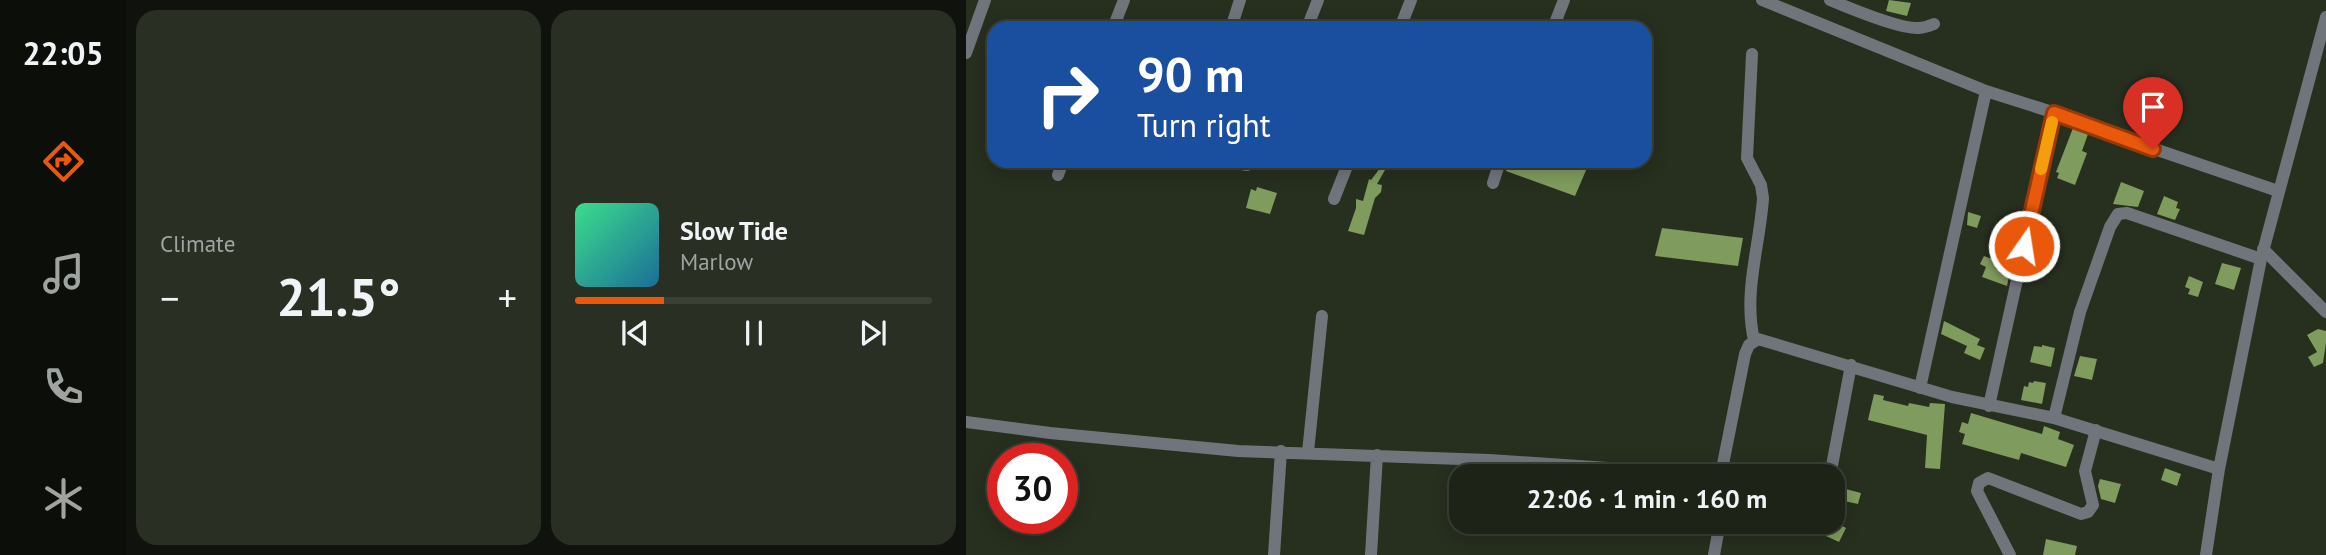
<!DOCTYPE html>
<meta charset="utf-8">
<style>
:root{--surface:#1d2317;--page:#2a2f24;--text:#f1f3f6;--muted:#a0a4a1;--line:#3b4036;--accent:#ea580c}
body{margin:0;font-family:"PT Sans",sans-serif;background:var(--page);color:var(--text);height:100vh;display:flex;flex-direction:column;font-size:26px;white-space:nowrap}
*{box-sizing:border-box;margin:0}
p{font-size:23px;color:var(--muted)}
.icon{flex:none;width:38px;height:38px;fill:none;stroke:currentColor;stroke-width:2;stroke-linecap:round;stroke-linejoin:round}
.map{position:relative;flex:1;overflow:hidden}
.side{display:flex;flex-direction:column;gap:10px;padding:10px;background:#10130d;width:840px}
.side>*{flex:none}
.guide{position:absolute;left:21px;top:21px;width:665px;height:147px;border-radius:21px;box-shadow:0 4px 18px #0003,0 0 0 2px var(--line);background:#1a4fa0;color:#fff;overflow:hidden}
.speed{position:absolute;left:21px;top:443px;display:flex;gap:14px;font-size:35px;font-weight:700;text-align:center}
.speed>*{display:grid;place-content:center;width:91px;height:91px;border-radius:50%;background:var(--surface);box-shadow:0 4px 18px #0003,0 0 0 2px var(--line);line-height:1}
.speed .limit{border:10px solid #d22;background:#fff;color:#111}
.pin{position:absolute;display:grid;place-items:center;width:60px;height:60px;color:#fff;margin:-72px -30px;border-radius:50% 50% 50% 0;rotate:-45deg;box-shadow:0 0 7px #0007}
.pin .icon{rotate:45deg}
.me{position:absolute;width:77px;margin:-38px;rotate:13deg;stroke-linejoin:round;filter:drop-shadow(0 0 5px #0008)}
.turn{display:flex;align-items:center;gap:24px;height:147px;padding:0 35px;font-size:32px}
.turn .icon{width:91px;height:91px;stroke-width:2.5}
.turn b{display:block;font-size:49px;line-height:60px}
.big{font-size:52px;font-weight:700;line-height:1.1}
.side .tile{flex:1;display:flex;flex-direction:column;justify-content:center;gap:10px;min-width:0;padding:0 24px;border-radius:21px;background:var(--page)}
.song{display:flex;align-items:center;gap:21px}
.cover{width:84px;height:84px;border-radius:10px;background:linear-gradient(135deg,hsl(150 70% 55%),hsl(200 70% 35%))}
.played{height:7px;border-radius:4px;background:linear-gradient(90deg,var(--accent) 25%,var(--line) 25%)}
.keys{display:flex;justify-content:space-around;direction:ltr}
.heat{display:flex;justify-content:space-between;align-items:center;font-size:38px;direction:ltr}
.side .tiles{flex:1;display:grid;gap:10px;grid-template-columns:repeat(2,1fr)}
.trip{position:absolute;left:483px;top:464px;width:396px;height:70px;border-radius:21px;background:var(--surface);box-shadow:0 4px 18px #0003,0 0 0 2px var(--line);font-weight:700;line-height:70px;text-align:center}
main{display:flex;flex:1;min-height:0}
.tab-bar{display:flex;flex-direction:column;width:126px;justify-content:space-around;align-items:center;background:#0c0e09;color:var(--muted)}
.tab-bar .icon{width:49px;height:49px}
.tab-bar .active{color:var(--accent)}
.tab-bar b{font-size:32px;color:var(--text)}
.map>svg:first-child{display:block}
.building{fill:#7f9b5e}
.lines{fill:none;stroke-linecap:round;stroke-linejoin:round}
.street{stroke:#70757c;stroke-width:12}
.route-casing{stroke:#983908;stroke-width:18}
.route{stroke:#ea580c;stroke-width:12}
.slow{stroke:#f59e0b;stroke-width:12}
</style>
<main>
<nav class="tab-bar">
<b>22:05</b>
<svg class="icon active" aria-label="directions" viewBox="0 0 24 24"><path d="M12 3l9 9-9 9-9-9zM9 14v-3h6M13 9l2 2-2 2"/></svg>
<svg class="icon" aria-label="music" viewBox="0 0 24 24"><path d="M9 18V5l10-2v13"/><circle cx="6" cy="18" r="3"/><circle cx="16" cy="16" r="3"/></svg>
<svg class="icon" aria-label="phone" viewBox="0 0 24 24"><path d="M5 4h4l2 5-3 2q2 4 5 5l2-3 5 2v4C11 20 4 13 5 4z"/></svg>
<svg class="icon" aria-label="climate" viewBox="0 0 24 24"><path d="M12 3v18M4 7l16 10M4 17L20 7"/></svg>
</nav>
<section class="side">
<div class="tiles">
<div class="tile"><p>Climate</p>
<div class="heat"><a>−</a><b class="big">21.5°</b><a>+</a></div>
</div>
<div class="tile">
<div class="song"><i class="cover"></i><div><b>Slow Tide</b><p>Marlow</p></div></div>
<div class="played"></div>
<div class="keys"><svg class="icon" aria-label="previous" viewBox="0 0 24 24"><path d="M18 5L8 12l10 7zM5 5v14"/></svg><svg class="icon" aria-label="pause" viewBox="0 0 24 24"><path d="M8 5v14M16 5v14"/></svg><svg class="icon" aria-label="next" viewBox="0 0 24 24"><path d="M6 5l10 7-10 7zM19 5v14"/></svg></div>
</div>
</div>
</section>
<div class="map">
<svg width="1360" height="555" viewBox="0 0 1360 555">
<rect width="100%" height="100%" fill="#272f1f"/>
<path class="building" d="M923,0L945,3L941,16L920,11Z
M1107,128L1122,134L1116,151L1121,153L1109,185L1091,178L1093,173L1090,172Z
M543,161H624L609,196L540,171Z
M415,167L419,170L411,184L416,185L415,192L409,198L398,235L382,231L390,208V199L397,201L403,179L405,180Z
M1155,182L1178,191L1172,207L1147,204Z
M291,187L311,193L304,214L280,208L285,189L290,191Z
M1198,196L1212,202L1210,208L1214,209L1209,220L1191,214Z
M1002,212L1015,216L1011,228L1001,225Z
M696,228L777,238L772,266L689,256Z
M1018,256L1045,266L1041,286L1016,277L1020,267L1014,264Z
M1256,263L1275,268L1268,290L1249,284Z
M1223,276L1237,282L1232,297L1222,294L1224,289L1219,287Z
M978,321L1014,339L1011,345L1019,348L1014,360L998,353L1001,346L975,334Z
M1352,329L1360,331V343L1357,363L1348,367L1342,357L1351,352L1341,335Z
M1076,345L1089,348L1085,367L1064,362L1068,346L1076,347Z
M1114,356L1131,359L1126,380L1108,376Z
M1068,381L1080,383L1076,404L1055,400L1058,386L1062,387L1063,382L1067,383Z
M908,394L918,396L917,400L942,406L943,403L963,407L964,403L979,404L974,469L959,468L961,435L902,420Z
M1005,413L1076,434L1078,426L1094,432L1092,439L1108,445L1100,467L1055,453L1053,460L996,444L999,434L993,432L996,422L1002,424Z
M1199,468L1215,474L1211,486L1195,480Z
M1134,479L1155,484L1149,503L1135,499L1132,486Z
M872,487L895,493L892,504L869,499Z
M867,521L880,528L873,542L860,536Z
M1080,539L1111,546L1109,555H1077Z"/>
<g class="lines">
<path class="street" d="M796,0L1020,91L1108,119L1168,142L1312,191
M864,0C883,8 933,29 952,28C958,28 963,26 968,24
M147,28L158,0
M265,28L274,0
M341,28L352,0
M434,28L445,0
M587,28L598,0
M0,53L19,0
M786,54L781,158L795,185L797,198C794,245 777,292 788,340
M258,161L281,165L288,161
M92,175L97,161
M527,183L534,161
M368,199L383,161
M1297,249L1360,312
M954,388L1020,91
M1023,406L1088,113
M1088,418L1114,312L1144,227L1152,214L1161,213L1295,259
M0,422L84,433L272,451L523,460L745,475L755,470L757,464L779,354L783,345L792,339L986,397L1088,418L1253,469
M342,452L356,316
M864,476L885,365
M308,555L315,451
M405,555L411,455
M748,555L754,522
M1044,555L1011,491L1013,483L1022,478L1115,514L1122,512L1127,505L1119,471L1130,430
M1240,555L1253,469L1295,259L1360,17"/>
</g>
<g class="lines">
<g class="route-casing">
<path id="route" d="M1058,246L1088,113L1187,149"/>
</g>
<use href="#route" class="route"/>
<path class="slow" d="M1075,169L1086,122"/>
</g>
</svg>
<div class="speed"><div class="limit">30</div></div>
<div class="pin" style="left:1187px;top:149px;background:#d93025"><svg class="icon" aria-label="arrive" viewBox="0 0 24 24"><path d="M6 21V4h12l-3 4 3 4H6"/></svg></div>
<svg class="me" style="left:1058px;top:246px" viewBox="-20 -20 40 40"><circle r="17" fill="#ea580c" stroke="#fff" stroke-width="3"/><path d="M0-11L8 9 0 5-8 9z" fill="#fff"/></svg>
<div class="trip">22:06 · 1 min · 160 m</div>
<div class="guide">
<div class="turn"><svg class="icon" aria-label="right" viewBox="0 0 24 24"><path d="M7 20v-9h11M14 6l5 5-5 5"/></svg><div><b>90 m</b>Turn right</div></div>
</div>
</div>
</main>
